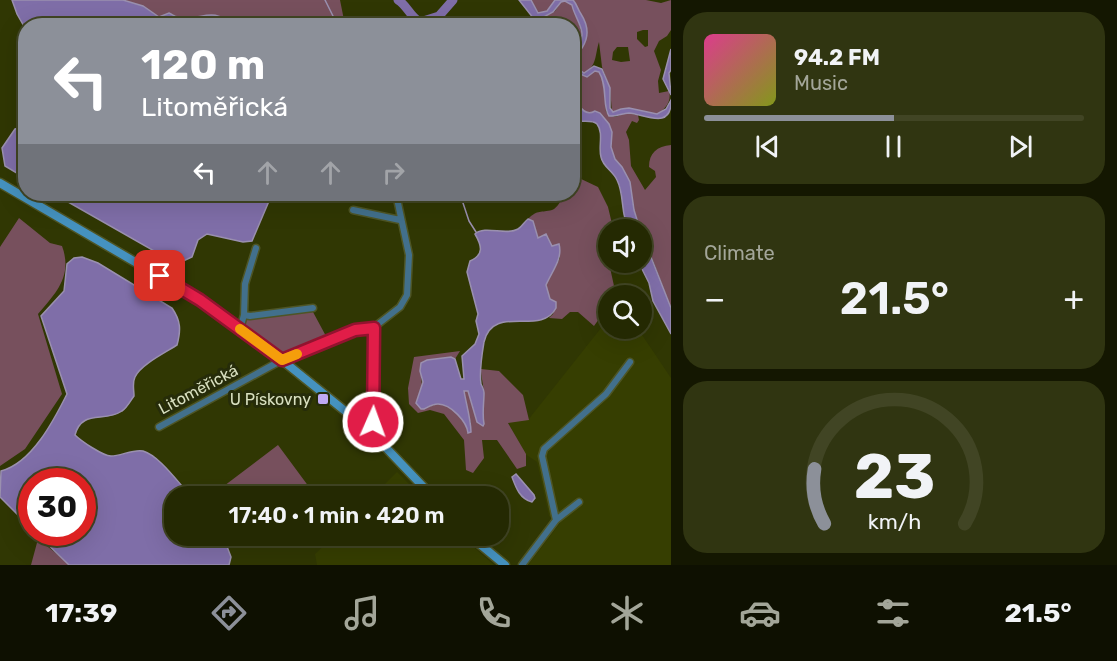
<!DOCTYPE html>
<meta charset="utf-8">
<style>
:root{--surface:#242902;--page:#303511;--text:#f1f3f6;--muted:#a3a699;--line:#414524;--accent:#8c9099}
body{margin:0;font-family:Rubik,sans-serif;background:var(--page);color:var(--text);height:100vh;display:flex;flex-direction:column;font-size:22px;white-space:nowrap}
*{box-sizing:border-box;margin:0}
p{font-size:20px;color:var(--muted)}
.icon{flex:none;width:33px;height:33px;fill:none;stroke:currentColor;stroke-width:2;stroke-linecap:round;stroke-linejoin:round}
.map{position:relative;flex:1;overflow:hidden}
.sheet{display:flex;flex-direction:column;gap:12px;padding:12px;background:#141701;width:446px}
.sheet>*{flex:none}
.guide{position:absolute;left:18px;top:18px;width:562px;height:183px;border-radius:24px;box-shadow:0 6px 24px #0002,0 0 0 2px var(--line);background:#8c9099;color:#fff;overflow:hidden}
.tools{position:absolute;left:598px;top:219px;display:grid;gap:12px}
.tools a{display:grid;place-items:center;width:54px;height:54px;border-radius:50%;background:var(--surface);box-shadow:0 6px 24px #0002,0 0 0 2px var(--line);font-size:30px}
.speed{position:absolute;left:18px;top:468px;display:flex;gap:12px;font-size:30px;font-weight:700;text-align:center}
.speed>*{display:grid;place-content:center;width:78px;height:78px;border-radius:50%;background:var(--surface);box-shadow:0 6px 24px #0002,0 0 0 2px var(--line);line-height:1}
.speed .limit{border:9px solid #d22;background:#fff;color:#111}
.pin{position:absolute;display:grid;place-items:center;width:51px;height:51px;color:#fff;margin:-26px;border-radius:12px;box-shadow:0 3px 9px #0006}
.me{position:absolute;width:66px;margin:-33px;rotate:2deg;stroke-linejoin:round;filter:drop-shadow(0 0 4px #0008)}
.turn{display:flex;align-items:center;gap:21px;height:126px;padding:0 24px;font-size:27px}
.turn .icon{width:78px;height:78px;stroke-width:2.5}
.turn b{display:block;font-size:42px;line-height:51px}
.lanes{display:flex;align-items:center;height:57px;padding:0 24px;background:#0003;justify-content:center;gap:30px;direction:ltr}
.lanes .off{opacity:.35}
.big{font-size:45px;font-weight:600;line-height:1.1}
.sheet .card{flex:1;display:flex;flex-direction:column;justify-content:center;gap:9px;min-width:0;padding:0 21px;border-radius:24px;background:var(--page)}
.sheet .dial{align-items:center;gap:0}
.dial svg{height:156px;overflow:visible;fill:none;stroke:var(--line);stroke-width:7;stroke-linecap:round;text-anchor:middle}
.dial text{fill:var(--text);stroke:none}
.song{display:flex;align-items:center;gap:18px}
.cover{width:72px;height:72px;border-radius:9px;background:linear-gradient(135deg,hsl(330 70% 55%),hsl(70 70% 35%))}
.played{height:6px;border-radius:3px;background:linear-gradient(90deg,var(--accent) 50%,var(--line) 50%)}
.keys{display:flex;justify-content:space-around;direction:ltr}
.heat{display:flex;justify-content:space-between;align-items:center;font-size:33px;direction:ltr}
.trip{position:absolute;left:164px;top:486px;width:345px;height:60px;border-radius:24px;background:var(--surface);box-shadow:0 6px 24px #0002,0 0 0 2px var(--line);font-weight:600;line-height:60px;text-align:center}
.tab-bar{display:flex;height:96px;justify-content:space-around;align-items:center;background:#0e1001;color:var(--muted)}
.tab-bar .icon{width:42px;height:42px}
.tab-bar .active{color:var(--accent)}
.tab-bar b{font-size:27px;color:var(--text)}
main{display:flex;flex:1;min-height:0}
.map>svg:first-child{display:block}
.built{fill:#363e01}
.green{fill:#77505d;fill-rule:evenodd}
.water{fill:#7f6ea8;stroke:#9a90af;stroke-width:1.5}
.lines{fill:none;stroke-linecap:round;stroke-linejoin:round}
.stream{stroke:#9a90af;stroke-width:1.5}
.river{stroke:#7f6ea8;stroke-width:9}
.street-casing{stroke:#4e5525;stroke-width:9}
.secondary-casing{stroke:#4e5525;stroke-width:11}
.street{stroke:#42708c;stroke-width:6}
.secondary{stroke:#4592bf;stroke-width:8}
.route-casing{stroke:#92132f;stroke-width:15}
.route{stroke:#e11d48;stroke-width:10}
.slow{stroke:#f59e0b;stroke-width:10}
.poi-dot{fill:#bfa9f4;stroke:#262c0a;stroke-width:2}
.labels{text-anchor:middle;stroke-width:6;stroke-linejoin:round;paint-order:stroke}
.street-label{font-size:16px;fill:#d9e0c0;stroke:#262c0a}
.poi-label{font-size:16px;fill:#d9e0c0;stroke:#262c0a;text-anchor:end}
</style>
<main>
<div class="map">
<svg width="672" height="565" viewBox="0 0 672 565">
<rect width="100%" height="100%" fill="#303703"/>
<path class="built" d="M609,318V328L638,329L671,378V565H528L560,523L549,516L537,462L525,454L507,420H528Z
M397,472L421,496H373Z
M334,536H461L494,565H317L315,554Z"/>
<path class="green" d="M123,0H340L345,25H230L228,23L206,16L178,17L172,14L159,17L143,6Z
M531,0H555L547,11L538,13Z
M573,0H646L661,3L671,0V30L667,36L659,41L654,51L661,70L658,81L659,93L669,91C672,101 665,110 657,114L623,108L612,112L610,88L602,67L599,42C595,54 597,67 584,73L573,65V50L580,49C590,37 588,26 580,13C577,8 577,4 573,0ZM643,30H648V46L645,47L637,39V32ZM617,47H628L630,61L621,62L612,60L613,52Z
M565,1L572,5C576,18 582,27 582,41L573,45V26L544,25L539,20L555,11L561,2Z
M573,71L587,77L595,71L599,72L604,83L606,112L615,117L626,113L638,115L639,120L637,123L632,121L626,132L629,140L631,166L645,190L656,177L655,171L649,167C649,153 657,146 671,145V308L634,210L630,182L615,159L611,147L612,132L609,125L602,118L586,114L582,109L573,89Z
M579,178L598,187L608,207L613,228L609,230L607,254L616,295L609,296V305L594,326L578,312H570L562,319L549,318L553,314L556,302L550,299L546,285L560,258L558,244L552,246L548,237L544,235L538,238L533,221L528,219C538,209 541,213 552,210C558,208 561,199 565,194H573V179Z
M19,218L50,243L62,246C73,276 56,293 38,314L62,394L25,449L0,466V247Z
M313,312L327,338L283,357L244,328L247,319Z
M460,351L455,359L449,357L429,361L421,375L424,409C428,407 433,405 438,404C451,404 467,421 468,433L471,423L466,410L463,391L467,390L468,391L477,422L484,424C482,415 483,404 484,394C484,388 481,376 481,369L499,371L523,395L529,420L508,423L526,454V466L517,469L497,440H482L484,458L473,473L466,470L464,440L444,414L430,410L418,413L409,404L408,388L414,357Z
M278,445L312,491L305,496H213L212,495Z
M38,539L67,562L69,565H31Z"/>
<path class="water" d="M12,0H123L143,6L159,17L169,13C172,14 175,17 178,17C199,22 214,5 230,25L26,26L25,28L17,14Z
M519,0H531L538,13L547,11L555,0H573C577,4 577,8 581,14C588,25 590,36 582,48L573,50V45L579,44C588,32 574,17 572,5L565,1L561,2L553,12L540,19L544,25H536L534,19Z
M671,49V70L669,73L671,95L663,79Z
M573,65L584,73L594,66L602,69L610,88V108L613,112L621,109L629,108L657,114L666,109L671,100C672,130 646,115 629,113C622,113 617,117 609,116C602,106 608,86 599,72L595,71L587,77L573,71Z
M573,84C574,96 581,119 595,111L600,113L609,124L612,132L611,147L615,159L622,167L630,182L634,210L640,229H629C620,214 625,196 617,180C613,171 603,167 601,157C598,147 604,133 597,124C593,120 585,122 579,121L573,111Z
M25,127H26L25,178L5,166L2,148L15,129Z
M54,194H272L252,241L243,242L207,234L198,240L192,257L177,264Z
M302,194H357L353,202Z
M528,219L533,221L538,238L546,234L552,246L559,244C563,259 552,271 546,285L550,299L556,302V308C541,337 493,303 484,342C482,354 479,371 481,384C482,386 484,391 484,393C484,403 482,414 484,424L483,426L477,422L468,391H464C466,403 471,420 471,432L468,433C467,422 451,404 438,404C433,404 428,407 424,409H421L416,403L423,382L420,371L421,363L427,360L451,357L455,359L461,379H464L462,356L475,344L479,334L476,321L478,314L467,272L470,261C484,255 482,246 475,234C485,225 506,236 518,229C522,227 524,222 528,219Z
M642,234L671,308V334L653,301L649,283L639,263L642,262Z
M82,257L98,263L172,308C181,321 181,330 177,345C166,352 140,365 135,377C132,383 134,390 134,396C131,400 127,408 122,411C104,423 82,409 75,435C81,441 103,456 111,456C121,456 133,449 143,451C160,456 179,484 191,496H174V536H223L231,557L229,565H69L36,533L82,532V482H32L31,528L0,497L1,471C32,463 54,420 67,394L41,316L64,291L67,264L74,258Z
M516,474L534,495L535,498L532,502C520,499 516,488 512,477Z"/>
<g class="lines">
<path class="stream" d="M325,0L335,20L336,26
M460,194L469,221L476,232"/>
<path class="river" d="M398,0C407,5 410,17 420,22L439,16L453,0"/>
<g class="street-casing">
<path id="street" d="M353,210L400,220
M244,315L245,284L256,248
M240,329L244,315L250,316L313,308
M159,427L282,360L355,330L373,328L400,307L407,295L409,255L396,194
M371,432L374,368L373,328
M556,520L542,456L544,449L606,394L630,362
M522,565L556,520L579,502"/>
</g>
<g class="secondary-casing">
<path id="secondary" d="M0,183L200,300L282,360L371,432L432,496
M470,536L505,565"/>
</g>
<use href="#street" class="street"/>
<use href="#secondary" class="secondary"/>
</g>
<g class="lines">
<g class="route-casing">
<path id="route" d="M160,276L200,300L282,360L355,330L374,328L373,422"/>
</g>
<use href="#route" class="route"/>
<path class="slow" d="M240,329L282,360L297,354"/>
</g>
<rect class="poi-dot" x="317" y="393" width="12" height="12" rx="3"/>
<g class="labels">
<g class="street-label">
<text transform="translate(198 389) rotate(-28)" y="6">Litoměřická</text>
</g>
<g class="poi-label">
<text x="311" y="405">U Pískovny</text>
</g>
</g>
</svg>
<div class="tools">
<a><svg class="icon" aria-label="sound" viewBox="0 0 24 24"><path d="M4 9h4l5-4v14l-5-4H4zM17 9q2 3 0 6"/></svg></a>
<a><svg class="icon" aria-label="search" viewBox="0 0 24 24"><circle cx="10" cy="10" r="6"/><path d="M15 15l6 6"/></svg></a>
</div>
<div class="speed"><div class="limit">30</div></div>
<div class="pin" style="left:160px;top:276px;background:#d93025"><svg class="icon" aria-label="arrive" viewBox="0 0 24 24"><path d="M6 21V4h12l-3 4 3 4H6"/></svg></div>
<svg class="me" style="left:373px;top:422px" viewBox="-20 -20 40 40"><circle r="17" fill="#e11d48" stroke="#fff" stroke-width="3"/><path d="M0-11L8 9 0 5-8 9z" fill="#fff"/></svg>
<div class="trip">17:40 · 1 min · 420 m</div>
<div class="guide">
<div class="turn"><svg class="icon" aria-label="left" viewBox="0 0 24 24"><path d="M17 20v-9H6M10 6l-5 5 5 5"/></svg><div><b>120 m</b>Litoměřická</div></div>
<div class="lanes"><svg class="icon" aria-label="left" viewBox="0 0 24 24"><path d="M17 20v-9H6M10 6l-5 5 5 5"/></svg><svg class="icon off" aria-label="ahead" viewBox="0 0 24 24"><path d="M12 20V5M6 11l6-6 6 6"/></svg><svg class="icon off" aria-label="ahead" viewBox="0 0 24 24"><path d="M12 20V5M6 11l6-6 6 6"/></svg><svg class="icon off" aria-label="right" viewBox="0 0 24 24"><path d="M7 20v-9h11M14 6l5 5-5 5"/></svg></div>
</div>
</div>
<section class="sheet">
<div class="card">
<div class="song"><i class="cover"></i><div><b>94.2 FM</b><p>Music</p></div></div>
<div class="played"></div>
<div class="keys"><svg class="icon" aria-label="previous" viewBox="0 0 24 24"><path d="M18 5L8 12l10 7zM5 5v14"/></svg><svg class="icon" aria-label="pause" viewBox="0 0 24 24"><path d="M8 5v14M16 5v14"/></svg><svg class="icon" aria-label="next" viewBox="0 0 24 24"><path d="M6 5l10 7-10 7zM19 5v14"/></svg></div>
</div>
<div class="card"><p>Climate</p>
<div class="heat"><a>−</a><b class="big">21.5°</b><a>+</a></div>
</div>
<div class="card dial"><svg viewBox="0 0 100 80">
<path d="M14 69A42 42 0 1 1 86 69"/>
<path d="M14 69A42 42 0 0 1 9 41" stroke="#8c9099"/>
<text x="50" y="56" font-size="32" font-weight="700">23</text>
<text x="50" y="72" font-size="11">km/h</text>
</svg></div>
</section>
</main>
<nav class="tab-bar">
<b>17:39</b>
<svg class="icon active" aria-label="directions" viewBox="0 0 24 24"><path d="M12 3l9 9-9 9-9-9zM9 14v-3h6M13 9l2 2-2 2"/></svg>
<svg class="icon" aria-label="music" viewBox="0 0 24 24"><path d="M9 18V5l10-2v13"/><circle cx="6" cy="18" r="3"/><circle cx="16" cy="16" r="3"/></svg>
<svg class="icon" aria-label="phone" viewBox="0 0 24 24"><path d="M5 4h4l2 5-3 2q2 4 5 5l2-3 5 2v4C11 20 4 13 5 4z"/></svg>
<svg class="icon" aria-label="climate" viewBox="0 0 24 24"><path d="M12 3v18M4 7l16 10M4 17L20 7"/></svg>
<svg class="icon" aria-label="car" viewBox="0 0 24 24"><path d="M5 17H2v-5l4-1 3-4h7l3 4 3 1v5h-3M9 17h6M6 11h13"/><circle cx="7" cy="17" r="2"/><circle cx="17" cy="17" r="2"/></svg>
<svg class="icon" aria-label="filters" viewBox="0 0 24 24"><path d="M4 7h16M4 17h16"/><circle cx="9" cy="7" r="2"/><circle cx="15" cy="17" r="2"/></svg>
<b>21.5°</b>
</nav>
